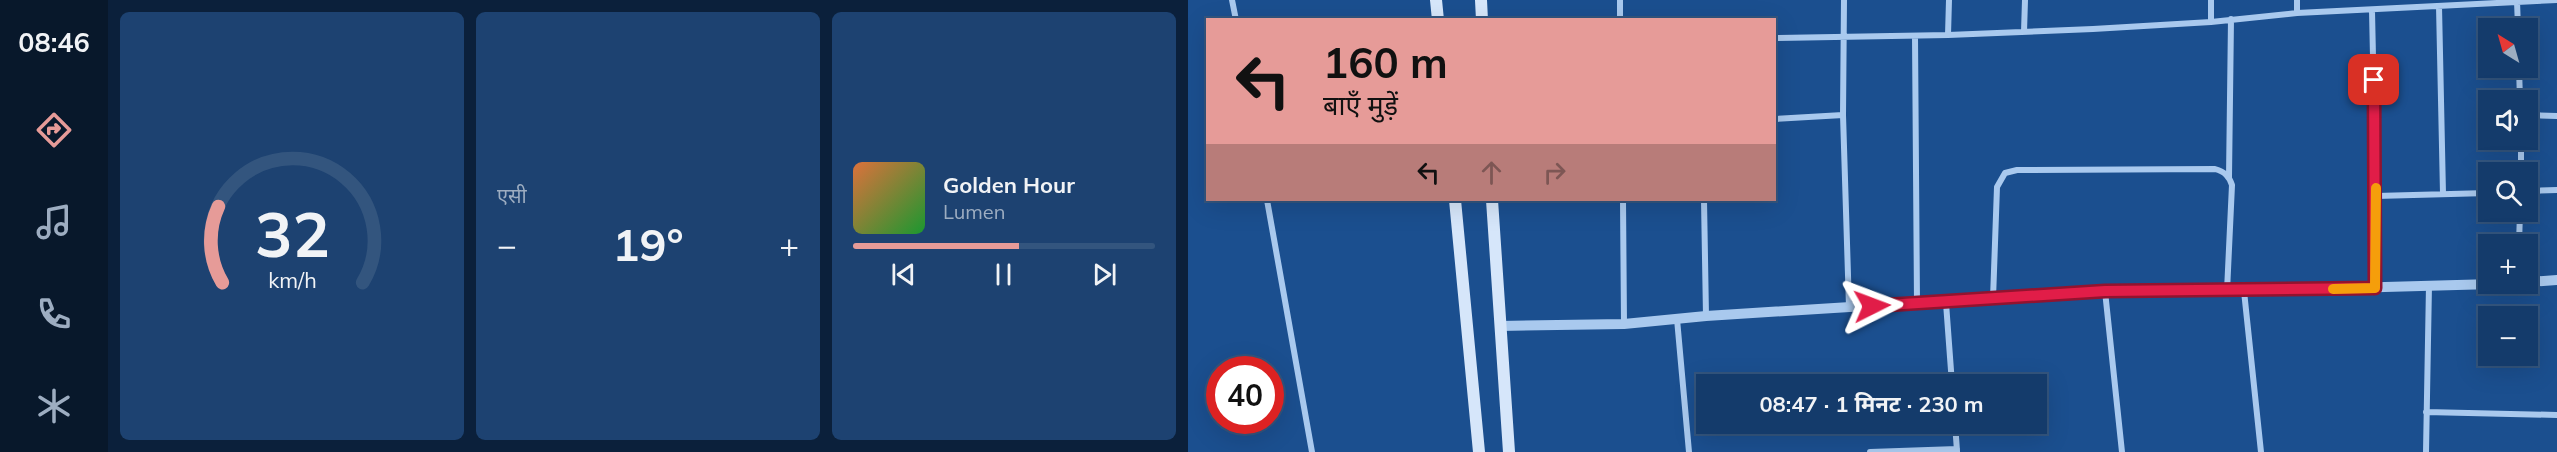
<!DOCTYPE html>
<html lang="hi">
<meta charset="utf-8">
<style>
:root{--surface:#143b6b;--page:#1d4271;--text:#f1f3f6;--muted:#9dadc1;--line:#33557e;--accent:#e69b98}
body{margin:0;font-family:Mulish,"Noto Sans Devanagari",sans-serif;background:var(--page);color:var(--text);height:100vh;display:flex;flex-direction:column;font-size:22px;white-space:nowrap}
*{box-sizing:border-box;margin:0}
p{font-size:20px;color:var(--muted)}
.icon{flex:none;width:33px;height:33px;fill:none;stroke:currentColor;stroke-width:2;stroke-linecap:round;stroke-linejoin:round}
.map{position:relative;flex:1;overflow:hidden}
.panel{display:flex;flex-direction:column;gap:12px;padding:12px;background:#0b203b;width:1080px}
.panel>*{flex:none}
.top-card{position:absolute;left:18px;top:18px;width:570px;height:183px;border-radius:0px;box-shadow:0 6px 24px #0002,0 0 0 2px var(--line);background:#e69b98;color:#111;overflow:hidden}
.needle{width:39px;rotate:323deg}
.controls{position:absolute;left:1290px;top:18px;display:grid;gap:12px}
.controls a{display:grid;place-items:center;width:60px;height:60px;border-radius:0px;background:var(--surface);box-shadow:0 6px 24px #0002,0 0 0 2px var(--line);font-size:30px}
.speed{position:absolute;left:18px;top:356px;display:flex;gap:12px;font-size:30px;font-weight:700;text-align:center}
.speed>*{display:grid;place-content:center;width:78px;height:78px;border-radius:50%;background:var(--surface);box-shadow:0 6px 24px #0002,0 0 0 2px var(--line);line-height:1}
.speed .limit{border:9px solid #d22;background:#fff;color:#111}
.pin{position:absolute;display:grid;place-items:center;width:51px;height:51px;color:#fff;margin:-26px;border-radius:12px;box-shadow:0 3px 9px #0006}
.me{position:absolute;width:66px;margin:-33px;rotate:87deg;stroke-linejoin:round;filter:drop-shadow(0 0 4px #0008)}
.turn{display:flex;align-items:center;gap:21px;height:126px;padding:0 18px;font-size:27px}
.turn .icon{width:78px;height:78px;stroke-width:2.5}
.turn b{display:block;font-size:42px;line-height:51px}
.lanes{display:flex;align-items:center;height:57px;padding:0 18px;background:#0003;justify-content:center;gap:30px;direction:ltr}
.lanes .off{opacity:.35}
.big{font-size:45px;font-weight:700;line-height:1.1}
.panel .widget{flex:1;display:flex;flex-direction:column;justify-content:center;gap:9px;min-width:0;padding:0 21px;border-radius:9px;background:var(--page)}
.panel .dial{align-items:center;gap:0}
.dial svg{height:156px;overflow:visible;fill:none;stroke:var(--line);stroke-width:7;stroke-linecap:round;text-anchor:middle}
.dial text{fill:var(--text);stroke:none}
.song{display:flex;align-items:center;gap:18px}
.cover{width:72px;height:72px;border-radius:9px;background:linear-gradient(135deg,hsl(20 70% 55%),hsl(130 70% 35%))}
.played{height:6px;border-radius:3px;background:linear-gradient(90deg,var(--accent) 55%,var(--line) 55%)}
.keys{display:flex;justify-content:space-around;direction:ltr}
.heat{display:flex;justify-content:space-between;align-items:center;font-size:33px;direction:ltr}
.panel .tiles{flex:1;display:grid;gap:12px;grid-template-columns:repeat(3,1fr)}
.trip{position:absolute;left:508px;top:374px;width:351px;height:60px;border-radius:0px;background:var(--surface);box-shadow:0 6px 24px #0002,0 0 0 2px var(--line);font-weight:700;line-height:60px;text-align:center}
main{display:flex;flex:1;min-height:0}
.tab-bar{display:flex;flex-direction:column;width:108px;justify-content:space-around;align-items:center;background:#08182b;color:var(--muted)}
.tab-bar .icon{width:42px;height:42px}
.tab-bar .selected{color:var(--accent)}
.tab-bar b{font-size:27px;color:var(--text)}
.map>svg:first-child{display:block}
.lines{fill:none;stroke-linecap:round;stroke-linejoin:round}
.minor{stroke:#a9c9ee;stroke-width:6}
.tertiary{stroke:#a9c9ee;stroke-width:10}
.secondary{stroke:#d6e6fa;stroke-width:12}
.route-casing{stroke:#92132f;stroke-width:15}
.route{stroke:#e11d48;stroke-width:10}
.slow{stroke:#f59e0b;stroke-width:10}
</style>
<main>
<nav class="tab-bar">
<b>08:46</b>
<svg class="icon selected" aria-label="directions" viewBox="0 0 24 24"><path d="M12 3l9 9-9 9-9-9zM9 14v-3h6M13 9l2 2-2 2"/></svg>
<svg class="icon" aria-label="music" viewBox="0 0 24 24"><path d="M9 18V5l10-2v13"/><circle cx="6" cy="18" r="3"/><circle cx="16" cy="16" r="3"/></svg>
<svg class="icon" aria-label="phone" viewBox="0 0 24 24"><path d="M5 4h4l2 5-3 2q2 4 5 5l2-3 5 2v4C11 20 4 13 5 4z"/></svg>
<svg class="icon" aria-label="climate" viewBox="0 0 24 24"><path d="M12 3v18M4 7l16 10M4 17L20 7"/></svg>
</nav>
<section class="panel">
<div class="tiles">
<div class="widget dial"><svg viewBox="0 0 100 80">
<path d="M14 69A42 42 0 1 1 86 69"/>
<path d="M14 69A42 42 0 0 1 12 30" stroke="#e69b98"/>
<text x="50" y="56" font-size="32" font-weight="700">32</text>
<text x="50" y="72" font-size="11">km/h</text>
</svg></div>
<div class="widget"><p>एसी</p>
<div class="heat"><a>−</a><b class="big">19°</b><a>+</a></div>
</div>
<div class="widget">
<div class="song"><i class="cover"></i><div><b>Golden Hour</b><p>Lumen</p></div></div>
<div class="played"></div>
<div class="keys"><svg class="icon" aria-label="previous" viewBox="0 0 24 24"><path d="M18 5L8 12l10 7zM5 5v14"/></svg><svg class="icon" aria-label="pause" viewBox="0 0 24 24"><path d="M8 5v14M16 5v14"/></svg><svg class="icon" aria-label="next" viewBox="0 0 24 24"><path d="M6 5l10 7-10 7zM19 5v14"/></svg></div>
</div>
</div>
</section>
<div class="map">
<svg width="1369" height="452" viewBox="0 0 1369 452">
<rect width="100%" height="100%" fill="#1b4f8f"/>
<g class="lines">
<path class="minor" d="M44,0L48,20
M432,0V20
M656,0L655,115L661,307
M1023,0V22
M1329,1L1330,28
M1251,6L1255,194
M1184,11L1188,196L1187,288
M1109,13V0
M836,32L837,0
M760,35L761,0
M727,36L729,303
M586,38L760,35L905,29L1023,22L1109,13L1369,0
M1331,68L1332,100
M1340,115L1369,116
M586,119L655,115
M1333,140V172
M1041,177L1043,19
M1340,191L1369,190
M1188,196L1300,193
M79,200L124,452
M435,200L436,324
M516,200L518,316
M1331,244L1332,212
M917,291L934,452
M1056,291L1073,452
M805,299L809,187L817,173L829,170L1027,169C1037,172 1041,176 1044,185L1039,291
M758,303L764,384
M489,319L501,452
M1238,412L1369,415
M767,423L769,451
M682,452L769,449
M1238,452L1241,285"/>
<path class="tertiary" d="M1340,282L1369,280
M312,326L436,324L518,316L917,291H1056L1305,284"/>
<path class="secondary" d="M248,0L250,20
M293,0L294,20
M267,200L291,452
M304,200L321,452"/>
</g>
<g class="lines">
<g class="route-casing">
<path id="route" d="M684,306L917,291L1187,288L1186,80"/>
</g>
<use href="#route" class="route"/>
<path class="slow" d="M1145,289L1187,288L1188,188"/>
</g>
</svg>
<div class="controls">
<a><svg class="needle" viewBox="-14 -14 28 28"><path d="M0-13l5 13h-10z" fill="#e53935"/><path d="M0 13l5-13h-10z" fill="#9dadc1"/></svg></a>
<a><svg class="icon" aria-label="sound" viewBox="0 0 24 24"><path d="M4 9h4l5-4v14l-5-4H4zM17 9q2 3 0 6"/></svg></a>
<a><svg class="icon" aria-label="search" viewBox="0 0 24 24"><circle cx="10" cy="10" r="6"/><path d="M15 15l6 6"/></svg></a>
<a>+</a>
<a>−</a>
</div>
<div class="speed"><div class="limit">40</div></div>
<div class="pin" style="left:1186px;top:80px;background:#d93025"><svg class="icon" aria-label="arrive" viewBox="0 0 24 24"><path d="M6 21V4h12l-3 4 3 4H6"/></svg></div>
<svg class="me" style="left:684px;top:306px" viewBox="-20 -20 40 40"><path d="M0-17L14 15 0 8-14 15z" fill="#e11d48" stroke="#fff" stroke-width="4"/></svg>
<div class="trip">08:47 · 1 मिनट · 230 m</div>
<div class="top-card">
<div class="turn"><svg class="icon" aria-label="left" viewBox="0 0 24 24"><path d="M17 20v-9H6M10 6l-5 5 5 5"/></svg><div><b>160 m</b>बाएँ मुड़ें</div></div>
<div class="lanes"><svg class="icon" aria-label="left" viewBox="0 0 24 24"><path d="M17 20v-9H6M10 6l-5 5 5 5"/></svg><svg class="icon off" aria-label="ahead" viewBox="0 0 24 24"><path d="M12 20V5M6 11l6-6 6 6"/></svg><svg class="icon off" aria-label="right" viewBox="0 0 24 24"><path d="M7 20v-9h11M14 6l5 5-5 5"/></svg></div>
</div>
</div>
</main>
